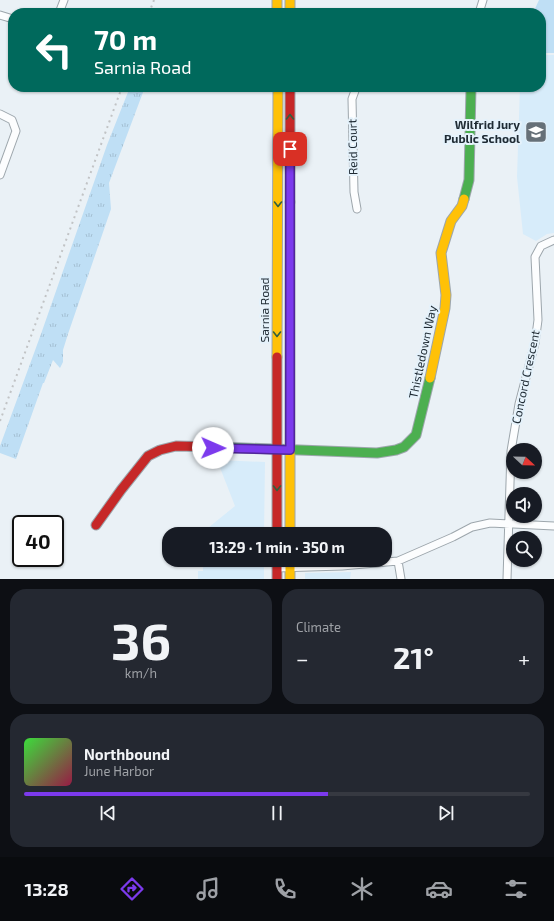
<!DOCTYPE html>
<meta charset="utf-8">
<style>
:root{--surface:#171b24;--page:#242831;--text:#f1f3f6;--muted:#9ea1a6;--line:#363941;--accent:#7c3aed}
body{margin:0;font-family:"Exo 2",sans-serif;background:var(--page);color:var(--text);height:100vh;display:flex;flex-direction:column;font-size:15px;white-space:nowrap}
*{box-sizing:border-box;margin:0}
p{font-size:13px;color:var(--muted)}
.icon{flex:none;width:22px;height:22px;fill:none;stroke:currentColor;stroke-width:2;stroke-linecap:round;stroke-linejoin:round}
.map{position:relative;height:579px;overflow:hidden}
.sheet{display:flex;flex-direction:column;gap:10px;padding:10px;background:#0d0f14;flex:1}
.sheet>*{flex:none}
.banner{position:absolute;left:8px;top:8px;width:538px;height:84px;border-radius:16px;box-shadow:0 1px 3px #0004;background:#00695c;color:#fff;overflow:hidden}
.needle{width:26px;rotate:112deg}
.fabs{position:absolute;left:506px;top:443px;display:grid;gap:8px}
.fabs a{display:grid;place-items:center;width:36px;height:36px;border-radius:50%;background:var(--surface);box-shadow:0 1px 3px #0004;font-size:20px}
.speed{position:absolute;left:12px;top:515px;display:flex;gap:8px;font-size:20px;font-weight:700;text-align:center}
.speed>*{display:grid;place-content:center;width:52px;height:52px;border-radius:50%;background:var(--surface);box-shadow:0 1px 3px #0004;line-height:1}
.speed .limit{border:2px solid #111;border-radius:6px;background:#fff;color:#111}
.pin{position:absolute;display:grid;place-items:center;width:34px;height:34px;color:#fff;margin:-17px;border-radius:8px;box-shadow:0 2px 6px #0006}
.me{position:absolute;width:44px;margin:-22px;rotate:91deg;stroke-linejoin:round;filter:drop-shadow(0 0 3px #0008)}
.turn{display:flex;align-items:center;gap:14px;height:84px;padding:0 20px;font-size:18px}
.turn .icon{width:52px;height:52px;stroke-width:2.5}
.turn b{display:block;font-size:28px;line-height:34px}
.big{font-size:30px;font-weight:700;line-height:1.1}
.sheet .card{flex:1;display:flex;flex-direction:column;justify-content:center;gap:6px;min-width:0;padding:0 14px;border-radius:16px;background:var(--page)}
.sheet .dial{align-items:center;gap:0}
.dial b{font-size:52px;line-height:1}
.song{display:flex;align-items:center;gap:12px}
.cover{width:48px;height:48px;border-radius:6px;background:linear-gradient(135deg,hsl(120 70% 55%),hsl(340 70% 35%))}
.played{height:4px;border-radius:2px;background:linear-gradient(90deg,var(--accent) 60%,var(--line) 60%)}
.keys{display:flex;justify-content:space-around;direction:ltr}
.heat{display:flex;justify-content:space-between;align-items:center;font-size:22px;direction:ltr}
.sheet .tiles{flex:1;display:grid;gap:10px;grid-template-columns:1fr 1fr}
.card:last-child{grid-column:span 2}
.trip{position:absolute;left:162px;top:527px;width:230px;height:40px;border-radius:16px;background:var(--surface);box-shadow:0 1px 3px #0004;font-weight:700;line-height:40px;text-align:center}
.dock{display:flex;height:64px;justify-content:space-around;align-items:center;background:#090b0e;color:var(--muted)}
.dock .icon{width:28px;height:28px}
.dock .on{color:var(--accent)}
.dock b{font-size:18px;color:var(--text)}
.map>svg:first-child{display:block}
.built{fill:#d7ecfa}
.grass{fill:url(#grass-tufts)}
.park{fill:#bfdff5}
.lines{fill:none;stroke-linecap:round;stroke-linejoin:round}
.street-casing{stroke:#9da6ac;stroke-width:9}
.fast-casing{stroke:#9da6ac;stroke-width:11}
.slow-casing{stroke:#9da6ac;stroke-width:11}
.jam-casing{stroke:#9da6ac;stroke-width:11}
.street{stroke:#fcfdfe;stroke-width:7}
.fast{stroke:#4caf50;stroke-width:9}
.slow{stroke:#ffc107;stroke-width:9}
.jam{stroke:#c62828;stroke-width:9}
.rail{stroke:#c1c3c5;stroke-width:2;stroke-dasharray:2 4;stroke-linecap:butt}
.oneway{stroke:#31603f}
.route-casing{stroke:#51269a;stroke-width:10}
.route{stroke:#7c3aed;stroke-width:7}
.labels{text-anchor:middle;stroke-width:4;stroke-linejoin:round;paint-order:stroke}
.poi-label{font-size:12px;font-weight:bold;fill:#1f2b34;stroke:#e5f2fb;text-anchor:end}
.street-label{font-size:12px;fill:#1f2b34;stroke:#e5f2fb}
</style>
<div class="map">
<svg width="554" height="579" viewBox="0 0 554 579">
<defs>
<pattern id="grass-tufts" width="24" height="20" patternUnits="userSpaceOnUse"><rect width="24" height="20" fill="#bfdff5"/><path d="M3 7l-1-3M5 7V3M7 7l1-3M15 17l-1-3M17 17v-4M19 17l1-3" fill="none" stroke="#a4c0d3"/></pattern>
</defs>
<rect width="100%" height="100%" fill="#eaf1f6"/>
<path class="built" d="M541,55H554V233L547,234L536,241L523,234L517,177L520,87H541Z
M217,460L265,462L264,534H203V532L235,506Z
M203,560H264V579H198V571H203Z
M351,572L350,579H305V573Z"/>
<path class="grass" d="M130,87H145L109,183L111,209L68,334L63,350V362L60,368L53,360L44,383H43L16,459L0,453V446L41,334L107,145Z"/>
<path class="park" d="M539,0H554V53H541V13H533Z"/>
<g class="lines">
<g class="street-casing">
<path id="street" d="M59,13L64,0
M479,13L483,0
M0,15L13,19
M0,114L12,120L16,131L0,175
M357,209L354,192L352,99L356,88L358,87
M398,561L401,579
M277,568L342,566L398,561L453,537L472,527L490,523L554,526
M507,579L511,451L519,404L535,343L538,320L535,257L541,246L554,240"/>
</g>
<g class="fast-casing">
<path id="fast" d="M464,199L469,180L471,87
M218,447L377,453L396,450L404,447L416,435L430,378"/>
</g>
<g class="slow-casing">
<path id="slow" d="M277,0V13
M290,0V13
M290,202V534
M277,357L278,87
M430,378L445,308L446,295L441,253L451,221L462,206L464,199
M290,560V579"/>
</g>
<g class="jam-casing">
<path id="jam" d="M290,87V202
M96,525L121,490L148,456L160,450L176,446L218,447
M277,534V357
M277,560V579"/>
</g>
<use href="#street" class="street"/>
<use href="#fast" class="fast"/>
<use href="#slow" class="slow"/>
<use href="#jam" class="jam"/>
<path class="rail" d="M149,13L154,0
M0,421L122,87"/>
</g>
<defs><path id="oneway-chevron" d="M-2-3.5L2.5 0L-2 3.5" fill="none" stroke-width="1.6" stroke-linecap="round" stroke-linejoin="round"/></defs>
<g class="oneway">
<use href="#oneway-chevron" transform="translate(290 117) rotate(-90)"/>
<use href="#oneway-chevron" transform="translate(278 204) rotate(90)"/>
<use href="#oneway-chevron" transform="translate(277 334) rotate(90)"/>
<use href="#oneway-chevron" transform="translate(277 488) rotate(90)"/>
</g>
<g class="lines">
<g class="route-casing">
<path id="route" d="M213,448L290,450V149"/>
</g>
<use href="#route" class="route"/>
</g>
<defs>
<g id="school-square" transform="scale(1.15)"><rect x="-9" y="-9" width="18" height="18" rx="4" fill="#667078" stroke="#e5f2fb"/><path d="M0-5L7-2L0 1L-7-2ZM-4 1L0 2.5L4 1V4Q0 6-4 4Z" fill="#fff"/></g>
</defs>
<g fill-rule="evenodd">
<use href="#school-square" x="536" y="132"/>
</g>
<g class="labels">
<g class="poi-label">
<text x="520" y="129">Wilfrid Jury<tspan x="520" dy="14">Public School</tspan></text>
</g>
<g class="street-label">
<text transform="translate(353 147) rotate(-91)" y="4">Reid Court</text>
<text transform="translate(265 310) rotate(-90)" y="4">Sarnia Road</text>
<text transform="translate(423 352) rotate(-78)" y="4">Thistledown Way</text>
<text transform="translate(526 377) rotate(-78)" y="4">Concord Crescent</text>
</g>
</g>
</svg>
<div class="fabs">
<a><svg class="needle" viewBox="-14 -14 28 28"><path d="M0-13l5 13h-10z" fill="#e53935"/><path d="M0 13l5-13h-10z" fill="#9ea1a6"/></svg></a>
<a><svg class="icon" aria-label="sound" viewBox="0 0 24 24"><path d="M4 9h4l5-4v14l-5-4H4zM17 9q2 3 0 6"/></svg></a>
<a><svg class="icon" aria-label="search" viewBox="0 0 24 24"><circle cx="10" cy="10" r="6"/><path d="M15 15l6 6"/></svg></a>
</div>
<div class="speed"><div class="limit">40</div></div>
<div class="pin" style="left:290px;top:149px;background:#d93025"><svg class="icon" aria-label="arrive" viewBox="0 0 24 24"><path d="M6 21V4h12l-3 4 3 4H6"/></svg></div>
<svg class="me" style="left:213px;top:448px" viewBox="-20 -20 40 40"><circle r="19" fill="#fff"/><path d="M0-13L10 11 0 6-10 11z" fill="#7c3aed"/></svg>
<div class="trip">13:29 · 1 min · 350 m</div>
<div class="banner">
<div class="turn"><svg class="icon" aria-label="left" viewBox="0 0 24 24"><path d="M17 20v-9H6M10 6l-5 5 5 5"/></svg><div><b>70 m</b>Sarnia Road</div></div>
</div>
</div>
<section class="sheet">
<div class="tiles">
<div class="card dial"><b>36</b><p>km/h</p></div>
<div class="card"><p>Climate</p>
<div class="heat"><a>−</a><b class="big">21°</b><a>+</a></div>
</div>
<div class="card">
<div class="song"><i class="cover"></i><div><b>Northbound</b><p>June Harbor</p></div></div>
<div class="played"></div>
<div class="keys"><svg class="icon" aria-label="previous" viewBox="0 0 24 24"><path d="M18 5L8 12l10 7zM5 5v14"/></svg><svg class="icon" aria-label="pause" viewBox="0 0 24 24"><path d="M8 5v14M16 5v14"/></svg><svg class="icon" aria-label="next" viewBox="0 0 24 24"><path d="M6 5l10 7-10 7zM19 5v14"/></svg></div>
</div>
</div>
</section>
<nav class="dock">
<b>13:28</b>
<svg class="icon on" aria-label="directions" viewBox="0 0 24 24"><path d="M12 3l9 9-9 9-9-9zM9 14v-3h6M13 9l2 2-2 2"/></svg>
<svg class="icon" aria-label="music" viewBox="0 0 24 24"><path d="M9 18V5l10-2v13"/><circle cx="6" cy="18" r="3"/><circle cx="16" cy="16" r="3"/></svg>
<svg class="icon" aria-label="phone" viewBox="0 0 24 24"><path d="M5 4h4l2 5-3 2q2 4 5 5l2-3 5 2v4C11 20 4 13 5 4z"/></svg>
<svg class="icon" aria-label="climate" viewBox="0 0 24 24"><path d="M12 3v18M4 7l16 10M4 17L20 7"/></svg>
<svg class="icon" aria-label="car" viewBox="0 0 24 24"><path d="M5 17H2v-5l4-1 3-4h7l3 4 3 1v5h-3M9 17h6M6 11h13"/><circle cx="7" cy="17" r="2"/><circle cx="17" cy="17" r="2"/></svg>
<svg class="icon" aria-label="filters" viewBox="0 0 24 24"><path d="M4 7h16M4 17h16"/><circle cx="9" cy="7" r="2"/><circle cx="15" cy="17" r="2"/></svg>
</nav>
